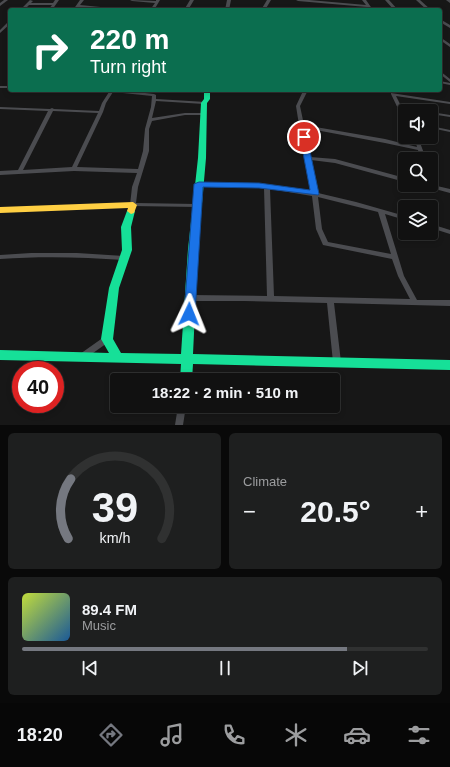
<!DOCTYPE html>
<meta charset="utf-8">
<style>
:root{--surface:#111;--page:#1e1f1f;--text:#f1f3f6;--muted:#9c9d9f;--line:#303131;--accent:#757880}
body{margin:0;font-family:Helvetica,sans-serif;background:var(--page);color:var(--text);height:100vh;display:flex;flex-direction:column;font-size:15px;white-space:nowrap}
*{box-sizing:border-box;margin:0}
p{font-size:13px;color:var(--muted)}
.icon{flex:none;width:22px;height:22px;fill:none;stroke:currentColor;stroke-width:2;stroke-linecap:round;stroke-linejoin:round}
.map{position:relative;height:425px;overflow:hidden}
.side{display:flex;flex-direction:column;gap:8px;padding:8px;background:#090909;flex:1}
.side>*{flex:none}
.top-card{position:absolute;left:8px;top:8px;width:434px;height:84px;border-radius:4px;box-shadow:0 2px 6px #0003,0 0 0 1px var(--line);background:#0b6e4f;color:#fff;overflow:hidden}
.tools{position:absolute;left:398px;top:104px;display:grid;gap:8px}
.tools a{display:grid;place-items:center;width:40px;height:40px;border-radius:4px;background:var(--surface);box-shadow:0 2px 6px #0003,0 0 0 1px var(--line);font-size:20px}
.speed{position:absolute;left:12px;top:361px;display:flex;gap:8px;font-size:20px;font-weight:700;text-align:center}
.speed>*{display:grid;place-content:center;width:52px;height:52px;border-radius:50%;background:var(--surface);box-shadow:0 2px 6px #0003,0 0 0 1px var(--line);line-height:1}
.speed .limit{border:6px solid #d22;background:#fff;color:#111}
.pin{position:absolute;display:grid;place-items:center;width:34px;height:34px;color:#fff;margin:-17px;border:2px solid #fff;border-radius:50%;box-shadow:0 1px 4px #0007}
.me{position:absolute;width:44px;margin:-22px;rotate:2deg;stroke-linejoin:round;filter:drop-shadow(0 0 3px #0008)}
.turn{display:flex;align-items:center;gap:14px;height:84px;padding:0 16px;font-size:18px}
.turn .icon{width:52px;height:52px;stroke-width:2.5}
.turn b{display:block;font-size:28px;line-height:34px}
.big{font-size:30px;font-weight:600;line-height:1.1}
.side .tile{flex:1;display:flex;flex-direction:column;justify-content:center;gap:6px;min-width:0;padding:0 14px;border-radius:6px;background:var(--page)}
.side .dial{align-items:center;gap:0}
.dial svg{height:104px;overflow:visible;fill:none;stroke:var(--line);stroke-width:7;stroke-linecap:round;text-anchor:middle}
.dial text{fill:var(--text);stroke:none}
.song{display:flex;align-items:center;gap:12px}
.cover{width:48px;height:48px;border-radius:6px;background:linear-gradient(135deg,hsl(70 70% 55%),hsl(210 70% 35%))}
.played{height:4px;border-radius:2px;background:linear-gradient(90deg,var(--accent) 80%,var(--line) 80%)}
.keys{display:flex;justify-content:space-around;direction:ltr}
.heat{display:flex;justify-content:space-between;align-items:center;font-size:22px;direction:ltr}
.side .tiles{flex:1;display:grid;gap:8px;grid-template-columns:1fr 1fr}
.tile:last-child{grid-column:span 2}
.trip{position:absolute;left:110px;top:373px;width:230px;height:40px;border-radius:4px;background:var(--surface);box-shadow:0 2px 6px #0003,0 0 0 1px var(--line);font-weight:600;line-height:40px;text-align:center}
.tabs{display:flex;height:64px;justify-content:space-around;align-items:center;background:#070707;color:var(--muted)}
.tabs .icon{width:28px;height:28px}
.tabs .current{color:var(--accent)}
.tabs b{font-size:18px;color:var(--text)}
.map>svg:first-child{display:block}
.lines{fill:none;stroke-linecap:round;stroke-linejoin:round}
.street{fill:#4b4c50;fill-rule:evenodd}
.fast{fill:#16e098;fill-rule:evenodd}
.slow{fill:#ffcf43;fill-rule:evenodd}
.route{fill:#1a73e8;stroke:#114b97}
</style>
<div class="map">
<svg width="450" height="425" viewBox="0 0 450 425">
<rect width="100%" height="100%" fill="#171717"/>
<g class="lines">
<path class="street" d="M4,0H8L0,6V3Z
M30,0L33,1L31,3H53L55,0H59L52,10H48L52,5H29L24,10H20Z
M80,0H84L80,5L121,9L123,10H110L79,7L77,10H73Z
M130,0L156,1V0H160L154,10H150L155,3L132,1Z
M190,0H194L188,10H184Z
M227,0H231L229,10H225Z
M267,0H271L265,10H261Z
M296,0H309L366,5L362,0H366L373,10H369L367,7L298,1Z
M385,0H389L398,10H394Z
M416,0H420L431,10H427Z
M446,0H450V3Z
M440,19L450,25V28L440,22Z
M9,21H10V24L0,33V30Z
M440,37L450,44V47L440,40Z
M440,71L450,79V82L440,74Z
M440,81L450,83V85L440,83Z
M0,86H10V88H0Z
M103,90H118L154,94L156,95V99L206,102V103L204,104L156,101L152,118L185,113H204L206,114L204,115H185L152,121L149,129V151L138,187L136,203L196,204L198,205L199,206L198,207L131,206L130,205L132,187L137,173L74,171L0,175V171L18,170L48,111L0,109V107L50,109L52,108L54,109L99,111L102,103L109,92ZM113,92L152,96L151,107L145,129L143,151L138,169L77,167L103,112L106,103ZM53,111L98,113L72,167L23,170Z
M303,91L307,92L300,106L304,125L385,139L417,147L414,137H418L426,159H420L418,150L385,143L305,128L310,157L335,159L405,178V182L335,163L311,160L318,193L356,202L405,216V220L385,214L404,276L417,300H450V306L334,303L341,362L340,364L337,365L334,364L333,362L327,303L244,301H190L187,300L186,298L187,296L190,295L267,296L264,188L226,185L199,186L196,184L199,182C237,182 274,184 312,192L300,127L299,126V125L296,106ZM270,189L312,196L316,229L323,245L392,259L398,276L410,299L274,296ZM318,197L378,212L391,254L328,242L322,229Z
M391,93L450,102V104L396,96L405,114V120L403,119L391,94Z
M431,112L450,115V117L431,114Z
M431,126L450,130V132L431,128Z
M431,176L434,178L437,186L450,189V193L424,186L423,185H431Z
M431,224L450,230V234L431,228Z
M31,253H77L124,256H126L127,258L126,260H124C83,257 41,256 0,259V255Z
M107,336L110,337L111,339L110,341L86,358L83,359L80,358L79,356L80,354L104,337Z
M178,406H186L183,425H175Z"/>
<path class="fast" d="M204,90H210V99L207,103L206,158L198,249L193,354L450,360V370L193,364L192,380H180L181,364L0,360V350L109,353L101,339L109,288L122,250L121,227L127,211L131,208L135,211L131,227L132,250L119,288L113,339L121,353L181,354L188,249L198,158L201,103L204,99Z"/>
<path class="slow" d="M133,202L137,205L134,213L131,214L127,211L128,208L0,213V207Z"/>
</g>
<path class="route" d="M301,135H304L307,137L319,194L318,195L259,188L203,187L195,314L193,317L189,318L185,317L184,314L194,184L199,182L259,183L310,190L300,137Z"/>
</svg>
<div class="tools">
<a><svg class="icon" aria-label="sound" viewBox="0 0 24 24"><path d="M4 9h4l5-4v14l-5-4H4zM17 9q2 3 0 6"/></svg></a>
<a><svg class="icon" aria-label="search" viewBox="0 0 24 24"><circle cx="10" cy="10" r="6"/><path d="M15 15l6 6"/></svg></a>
<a><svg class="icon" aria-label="layers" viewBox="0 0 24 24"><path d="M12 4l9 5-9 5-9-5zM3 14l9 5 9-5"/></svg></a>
</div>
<div class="speed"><div class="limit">40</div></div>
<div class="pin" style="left:304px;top:137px;background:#d93025"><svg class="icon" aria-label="arrive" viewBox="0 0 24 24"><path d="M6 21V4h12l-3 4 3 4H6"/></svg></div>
<svg class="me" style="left:189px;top:314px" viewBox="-20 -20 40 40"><path d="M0-17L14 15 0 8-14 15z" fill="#1a73e8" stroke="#fff" stroke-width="4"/></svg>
<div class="trip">18:22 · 2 min · 510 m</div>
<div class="top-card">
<div class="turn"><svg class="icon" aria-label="right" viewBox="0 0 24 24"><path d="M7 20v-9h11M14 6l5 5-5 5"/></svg><div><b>220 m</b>Turn right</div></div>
</div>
</div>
<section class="side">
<div class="tiles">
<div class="tile dial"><svg viewBox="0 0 100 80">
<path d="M14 69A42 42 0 1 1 86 69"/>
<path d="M14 69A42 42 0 0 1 16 23" stroke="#757880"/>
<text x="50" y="56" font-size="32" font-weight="700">39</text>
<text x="50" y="72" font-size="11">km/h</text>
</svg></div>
<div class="tile"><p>Climate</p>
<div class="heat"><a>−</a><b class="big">20.5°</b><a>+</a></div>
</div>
<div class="tile">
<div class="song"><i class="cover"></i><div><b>89.4 FM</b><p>Music</p></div></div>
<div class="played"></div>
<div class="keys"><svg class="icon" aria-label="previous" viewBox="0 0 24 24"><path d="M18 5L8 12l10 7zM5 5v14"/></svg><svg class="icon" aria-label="pause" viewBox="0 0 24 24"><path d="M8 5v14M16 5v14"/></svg><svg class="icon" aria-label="next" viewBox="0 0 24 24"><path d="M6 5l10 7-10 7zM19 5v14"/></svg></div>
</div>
</div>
</section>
<nav class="tabs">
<b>18:20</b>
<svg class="icon current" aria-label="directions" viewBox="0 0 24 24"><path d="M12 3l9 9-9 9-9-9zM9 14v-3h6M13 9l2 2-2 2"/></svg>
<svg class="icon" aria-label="music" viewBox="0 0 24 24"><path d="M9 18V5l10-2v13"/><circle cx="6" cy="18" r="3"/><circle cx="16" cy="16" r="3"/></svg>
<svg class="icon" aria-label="phone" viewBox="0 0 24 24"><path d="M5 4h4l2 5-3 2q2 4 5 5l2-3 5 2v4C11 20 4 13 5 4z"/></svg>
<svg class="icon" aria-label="climate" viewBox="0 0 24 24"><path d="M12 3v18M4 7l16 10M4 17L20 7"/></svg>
<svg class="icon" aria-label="car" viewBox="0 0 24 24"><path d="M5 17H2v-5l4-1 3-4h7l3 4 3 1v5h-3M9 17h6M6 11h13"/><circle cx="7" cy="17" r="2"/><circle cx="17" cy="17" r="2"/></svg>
<svg class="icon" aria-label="filters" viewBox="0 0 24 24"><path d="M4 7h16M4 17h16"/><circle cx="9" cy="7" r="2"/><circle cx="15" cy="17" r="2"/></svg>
</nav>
